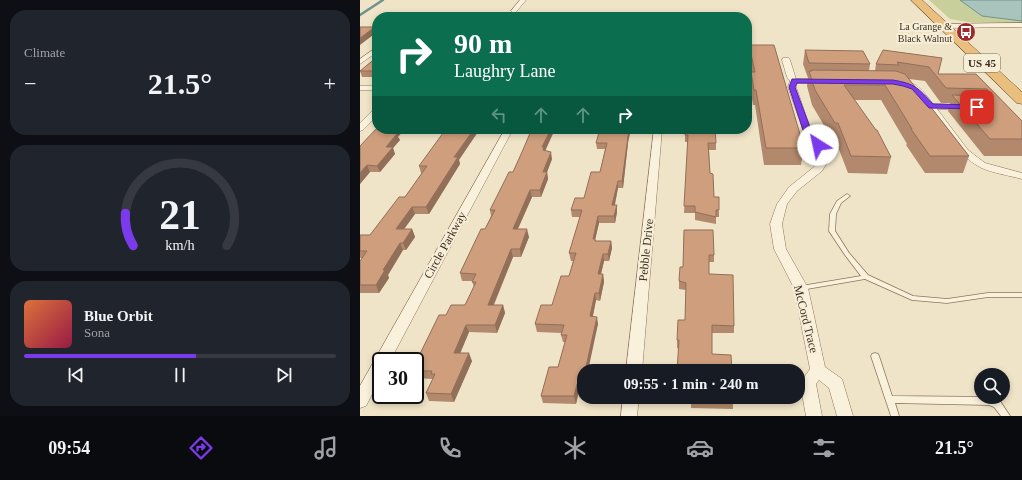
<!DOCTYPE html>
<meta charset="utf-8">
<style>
:root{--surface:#171b24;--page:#20242c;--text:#f1f3f6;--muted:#9ea1a6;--line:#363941;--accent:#7c3aed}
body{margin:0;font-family:"Times New Roman",serif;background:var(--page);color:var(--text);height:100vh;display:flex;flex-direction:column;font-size:15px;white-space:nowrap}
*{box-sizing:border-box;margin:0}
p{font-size:13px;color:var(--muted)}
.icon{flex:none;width:22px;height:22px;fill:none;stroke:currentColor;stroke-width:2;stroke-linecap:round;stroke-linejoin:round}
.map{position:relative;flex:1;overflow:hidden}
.sheet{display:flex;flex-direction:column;gap:10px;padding:10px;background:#0d0f14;width:360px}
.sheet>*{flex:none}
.banner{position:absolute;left:12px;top:12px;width:380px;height:122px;border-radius:16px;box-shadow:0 2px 6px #0003;background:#0b6e4f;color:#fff;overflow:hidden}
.fabs{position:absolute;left:614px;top:368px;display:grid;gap:8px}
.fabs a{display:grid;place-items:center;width:36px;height:36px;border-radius:50%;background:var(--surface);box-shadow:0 2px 6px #0003;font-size:20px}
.speed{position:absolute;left:12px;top:352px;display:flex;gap:8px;font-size:20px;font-weight:700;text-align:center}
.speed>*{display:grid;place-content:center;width:52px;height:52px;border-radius:50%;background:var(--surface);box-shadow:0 2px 6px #0003;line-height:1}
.speed .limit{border:2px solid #111;border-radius:6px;background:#fff;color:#111}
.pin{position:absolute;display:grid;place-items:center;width:34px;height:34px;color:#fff;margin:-17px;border-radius:8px;box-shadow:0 2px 6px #0006}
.me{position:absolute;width:44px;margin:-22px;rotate:325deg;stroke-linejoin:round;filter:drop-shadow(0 0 3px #0008)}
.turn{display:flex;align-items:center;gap:14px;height:84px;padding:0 16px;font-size:18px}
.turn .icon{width:52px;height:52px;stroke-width:2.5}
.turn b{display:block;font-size:28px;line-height:34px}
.lanes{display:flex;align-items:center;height:38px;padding:0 16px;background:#0003;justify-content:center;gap:20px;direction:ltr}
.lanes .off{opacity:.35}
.big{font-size:30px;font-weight:700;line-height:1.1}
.sheet .card{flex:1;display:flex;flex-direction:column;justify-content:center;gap:6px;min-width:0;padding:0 14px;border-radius:16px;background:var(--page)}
.sheet .dial{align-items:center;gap:0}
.dial svg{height:104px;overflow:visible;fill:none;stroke:var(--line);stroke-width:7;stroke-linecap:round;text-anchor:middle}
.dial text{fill:var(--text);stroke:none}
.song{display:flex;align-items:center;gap:12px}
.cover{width:48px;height:48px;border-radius:6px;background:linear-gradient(135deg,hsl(20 70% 55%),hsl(340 70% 35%))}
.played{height:4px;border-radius:2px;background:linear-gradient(90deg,var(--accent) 55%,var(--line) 55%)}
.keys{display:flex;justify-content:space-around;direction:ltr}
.heat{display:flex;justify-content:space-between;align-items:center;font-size:22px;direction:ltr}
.trip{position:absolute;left:217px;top:364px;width:228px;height:40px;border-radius:16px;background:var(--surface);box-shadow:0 2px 6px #0003;font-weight:700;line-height:40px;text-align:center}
.dock{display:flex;height:64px;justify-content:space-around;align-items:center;background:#090b0e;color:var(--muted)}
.dock .icon{width:28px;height:28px}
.dock .on{color:var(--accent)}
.dock b{font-size:18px;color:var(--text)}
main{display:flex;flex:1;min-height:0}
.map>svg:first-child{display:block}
.green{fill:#c9cf9b}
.water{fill:#a9c4bc;stroke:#6f938a}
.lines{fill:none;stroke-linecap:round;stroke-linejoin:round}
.stream{stroke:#6f938a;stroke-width:2.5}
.service-casing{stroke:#8d765c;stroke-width:1.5}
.minor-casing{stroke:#8d765c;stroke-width:1}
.trunk-casing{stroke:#5b4430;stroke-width:1}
.service{fill:#faf1dc;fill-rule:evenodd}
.minor{fill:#faf1dc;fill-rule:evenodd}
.trunk{fill:#eabe7c;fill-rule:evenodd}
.wall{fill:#b2896c}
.shaded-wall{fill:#916f58}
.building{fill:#cf9f7d;stroke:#916f58}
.route{fill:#7c3aed;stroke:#51269a}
.labels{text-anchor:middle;stroke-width:4;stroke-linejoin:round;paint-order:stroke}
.far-poi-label{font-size:10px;fill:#3d2e20;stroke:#f7eed8;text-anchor:end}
.shield{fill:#f7eed8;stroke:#756857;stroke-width:1}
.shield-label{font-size:11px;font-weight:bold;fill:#3d2e20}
.street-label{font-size:12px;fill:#3d2e20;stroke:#f7eed8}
</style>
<main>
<section class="sheet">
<div class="card"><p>Climate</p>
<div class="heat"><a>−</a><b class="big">21.5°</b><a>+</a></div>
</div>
<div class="card dial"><svg viewBox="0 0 100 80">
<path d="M14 69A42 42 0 1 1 86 69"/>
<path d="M14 69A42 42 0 0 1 8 44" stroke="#7c3aed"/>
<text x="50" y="56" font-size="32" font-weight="700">21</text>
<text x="50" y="72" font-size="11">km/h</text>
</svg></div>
<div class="card">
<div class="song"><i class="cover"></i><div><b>Blue Orbit</b><p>Sona</p></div></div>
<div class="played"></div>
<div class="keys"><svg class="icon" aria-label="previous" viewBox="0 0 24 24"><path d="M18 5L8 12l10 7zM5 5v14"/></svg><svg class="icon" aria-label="pause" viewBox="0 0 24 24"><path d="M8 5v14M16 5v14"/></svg><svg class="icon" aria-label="next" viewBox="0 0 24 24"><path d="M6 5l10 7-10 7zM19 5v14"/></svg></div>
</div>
</section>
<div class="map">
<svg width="662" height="416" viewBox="0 0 662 416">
<rect width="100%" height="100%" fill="#f0e4c8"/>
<path class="green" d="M569,0H662L658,21H662V23L608,22L590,19Z"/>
<path class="water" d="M600,0H662V21L622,16Z"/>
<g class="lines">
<path class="stream" d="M0,15L23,0"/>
<g class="service-casing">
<path id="service" d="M487,194L490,196L481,203L476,214L475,231L489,253L508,275L553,296L587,299L628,293H662V297H628L587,303L552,300L505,279L441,290H439L438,288L439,286H441L501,276L485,255L469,231L470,214L477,201Z
M515,353L518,354L519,356L532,396L629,397L640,401L650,416H641L634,407L629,405L535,403L539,416H531L511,356L512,354Z"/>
</g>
<g class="minor-casing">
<path id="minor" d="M160,0H166L156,12H152L151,11Z
M662,23V27L582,28L579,26L582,24Z
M17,47V52L0,64V59Z
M423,58H429L430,60L436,79H461L465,81L461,83H437L436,87L451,130L468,151L469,160L462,171L437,191L427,204L422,224L426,249L448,288L465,367L482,379L493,416H477L469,388L459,380L456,384L462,416H446L440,383L450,369L434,288L414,249L410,224L417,204L429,187L454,167L459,160L458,151L443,130L428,87L430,81L427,77L422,60Z
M543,82C556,80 566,95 573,104L606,105L607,107L603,110L577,109L608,150L625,163L662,173V179C651,176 627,172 618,166C585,147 577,103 543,86Z
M0,86H17V90H0Z
M17,108V116L3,130L0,131V123L14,109Z
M145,129H153L30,361H21V377L6,406L0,408V386Z
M294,129H302L282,371H266Z
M263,397H279L277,416H261Z"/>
</g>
<g class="trunk-casing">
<path id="trunk" d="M551,0H562L662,92V104L657,103Z"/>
</g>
<use href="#service" class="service"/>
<use href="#minor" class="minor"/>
<use href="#trunk" class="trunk"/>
</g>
<path class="wall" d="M389,45L444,148L441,165H404L395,105H393L390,87L391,73L388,59Z
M445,50L510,64L509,71H515L516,64L582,58L578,74H616L662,121V156H624L588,111L590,103H581L565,81L549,79L609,156L603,173H565L546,145L547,144L521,100H494L531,157L527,174L488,173L475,139H472L452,105L447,86L448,78L443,64Z
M17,57V77H2L0,71Z
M170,129H195L185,151L192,159L187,172L188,179L181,197H172L158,229L169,237L161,257H153L134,305H143L145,313L137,333L109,332L100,353L112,361L94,402L69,401L66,393L73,379L56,378L55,377V371L86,315L105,305L114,287L112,281H102L100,273L125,229L131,216L130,210L153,172L162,152L170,135L169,131Z
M325,129L356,143V150H349L350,173L354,197L359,210V217H356V224L335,220V213H324L328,142H325Z
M38,137L40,140L33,148L35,154L20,172H10L0,184V146Z
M236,143H268L263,188H258L255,205L257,212L255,223H239L235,240L236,241H251L252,248L249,261H244L241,274H243L244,282L240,301L236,300L233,316L238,324L224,371V388L223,392L219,391L216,404L183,403L181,396L198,367L205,342H203L201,335L202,333L177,332L175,324L192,305L209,276L213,261H211L209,253L220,217H212L211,210L224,198L240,172L245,149H237Z
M99,160L100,164L69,214H55L44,229H52L55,237L46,250H43L28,275L29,278L19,293H0V261L2,258H0V235H10L45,197L62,173H61L59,166Z
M324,230L354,255V262H349V274L374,326V333H352V354L372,371L317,348V340L325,320L326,290L319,289V281L323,267Z
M331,397L373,401V409L331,408Z"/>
<path class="shaded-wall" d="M15,27L17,32L0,45V38Z
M37,129H45L38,137L40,140L33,148L35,154L20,172L17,166L26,147Z
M114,129H120L99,160L100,164L69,214L66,207L94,157Z
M191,129H195L185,151L184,157L182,147Z
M269,129H271L268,143L263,188L262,181Z
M191,152L192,159L187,172L188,179L181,197L180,190L183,172Z
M7,165L10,172L0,184V173Z
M258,181V188L253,212L252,205Z
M170,190L172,197L154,237L153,229Z
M257,205V212L255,223L254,216Z
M52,207L55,214L39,236L36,229Z
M238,216L239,223L235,240L236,246L233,239Z
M52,229L55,237L46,250L43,243Z
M167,229L169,237L161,257L160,249Z
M251,241L252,248L249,261L248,254Z
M40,243L43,250L28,275L29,278L19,293L16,285L23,270Z
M151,249L153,257L130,313L128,305Z
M243,254L244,261L239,282L238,274Z
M243,274L244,282L240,301L239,293Z
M235,293L236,300L231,324L230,316Z
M143,305L145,313L137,333L135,325Z
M237,317L238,324L228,371H225Z
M106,325L109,332L97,361L94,353Z
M109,353L112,361L94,402L91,394Z
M224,374V388L223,392L222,384Z
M217,384L219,391L216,404L214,396Z"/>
<path class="building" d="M0,27H15L0,38Z
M389,45H414L444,148H406L396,90H394L391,72H395Z
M445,50L503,51L510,64L449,63Z
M523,50L582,58L578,74H616L662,121V139H630L592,95L622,96L628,92L627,89L586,88L569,67L537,62L539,65L516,64Z
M17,57V71H0Z
M452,70L536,71L545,74L609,156H570L551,129H552L525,85H484L516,130H517L531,157L491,156L478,123H475L455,90L449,71H452Z
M17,128V129H37L35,131L37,134L26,147H33L17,166L7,165L0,173V146Z
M94,129H114L94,157H98L66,207H52L36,229H52L43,243H40L23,270H25L16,285H0V261L7,251H0V235H10L39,197H45L67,166H59L83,133H90Z
M170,129H191L182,147H184L183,150L191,152L183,172H187L180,190H170L153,229H167L160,249H151L128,305H143L135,325H106L94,353H109L91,394L66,393L75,374H71L72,371H55V364L79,315H86L91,305H105L116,282H112L116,274L100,273L121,229H125L135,210H130L149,172H153L162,152L171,131H169Z
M240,129H269L262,181H258L252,205H257L254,216H238L233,239H235V241H251L248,254H243L238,274H243L239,293H235L230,316L237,317L225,371H224L222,384H217L214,396H181L189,367H198L207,335H201L204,325L175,324L181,305H192L201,276H209L216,253H209L222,210H211L215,198H224L231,172H240L247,143H236Z
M325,129H355L356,143H348L350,173L353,174L354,197H359V210H356V217L335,212V206H324L328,135H325Z
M324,230H353L354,255H349V274L373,275L374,326L352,325V354L371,355L372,371H317L319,340H317L318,320H325L326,283L319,281L320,267H323Z
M331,397H373V401L331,400Z"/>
<path class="route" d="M432,79L533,80C556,84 558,88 573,104L617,105L621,107L617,109L569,108L552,89L543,86L533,84L437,83L435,87L451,130L462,145L458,147L455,146L443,130L429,87Z"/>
<defs>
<g id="bus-disc" transform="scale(1)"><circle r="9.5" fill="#9e2a2b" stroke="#f7eed8"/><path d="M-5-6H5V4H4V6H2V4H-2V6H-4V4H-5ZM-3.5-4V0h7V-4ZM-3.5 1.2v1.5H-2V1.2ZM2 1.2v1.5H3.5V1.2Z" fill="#fff"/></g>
</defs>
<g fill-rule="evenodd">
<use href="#bus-disc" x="606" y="32"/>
</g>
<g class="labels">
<g class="far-poi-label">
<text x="592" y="30">La Grange &amp;<tspan x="592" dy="12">Black Walnut</tspan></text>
</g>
<rect class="shield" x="604" y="54" width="36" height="18" rx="3"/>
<g class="shield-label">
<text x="622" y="67">US 45</text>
</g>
<g class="street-label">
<text transform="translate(85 245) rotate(-61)" y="4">Circle Parkway</text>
<text transform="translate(286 250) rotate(-84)" y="4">Pebble Drive</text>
<text transform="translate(446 319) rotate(76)" y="4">McCord Trace</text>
</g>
</g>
</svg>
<div class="fabs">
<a><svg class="icon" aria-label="search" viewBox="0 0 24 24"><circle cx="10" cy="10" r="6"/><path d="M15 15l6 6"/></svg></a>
</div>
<div class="speed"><div class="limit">30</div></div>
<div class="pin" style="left:617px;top:107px;background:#d93025"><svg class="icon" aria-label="arrive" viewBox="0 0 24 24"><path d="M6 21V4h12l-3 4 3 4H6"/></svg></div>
<svg class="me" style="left:458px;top:145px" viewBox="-20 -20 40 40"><circle r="19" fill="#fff"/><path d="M0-13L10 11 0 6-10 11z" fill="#7c3aed"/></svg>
<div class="trip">09:55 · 1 min · 240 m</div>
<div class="banner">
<div class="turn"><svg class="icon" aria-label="right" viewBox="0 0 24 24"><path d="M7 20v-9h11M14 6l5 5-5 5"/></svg><div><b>90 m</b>Laughry Lane</div></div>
<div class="lanes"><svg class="icon off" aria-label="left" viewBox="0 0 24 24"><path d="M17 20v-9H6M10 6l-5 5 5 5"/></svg><svg class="icon off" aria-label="ahead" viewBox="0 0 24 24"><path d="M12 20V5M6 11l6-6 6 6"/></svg><svg class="icon off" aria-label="ahead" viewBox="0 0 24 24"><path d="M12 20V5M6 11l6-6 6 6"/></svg><svg class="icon" aria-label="right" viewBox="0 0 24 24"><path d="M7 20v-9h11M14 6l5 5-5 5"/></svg></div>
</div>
</div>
</main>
<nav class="dock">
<b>09:54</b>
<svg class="icon on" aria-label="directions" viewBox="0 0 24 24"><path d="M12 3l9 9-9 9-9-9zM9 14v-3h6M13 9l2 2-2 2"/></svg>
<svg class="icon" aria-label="music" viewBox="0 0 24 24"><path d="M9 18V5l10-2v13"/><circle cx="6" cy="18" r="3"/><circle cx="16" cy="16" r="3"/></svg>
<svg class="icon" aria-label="phone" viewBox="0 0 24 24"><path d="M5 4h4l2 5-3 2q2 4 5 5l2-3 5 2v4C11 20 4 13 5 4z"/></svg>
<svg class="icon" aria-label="climate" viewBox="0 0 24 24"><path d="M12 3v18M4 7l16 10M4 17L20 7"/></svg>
<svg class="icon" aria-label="car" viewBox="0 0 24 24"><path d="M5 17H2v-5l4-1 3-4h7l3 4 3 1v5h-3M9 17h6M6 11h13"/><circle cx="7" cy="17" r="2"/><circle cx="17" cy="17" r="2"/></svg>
<svg class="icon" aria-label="filters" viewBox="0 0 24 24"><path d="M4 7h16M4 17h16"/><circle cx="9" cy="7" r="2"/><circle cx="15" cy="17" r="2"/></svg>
<b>21.5°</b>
</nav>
